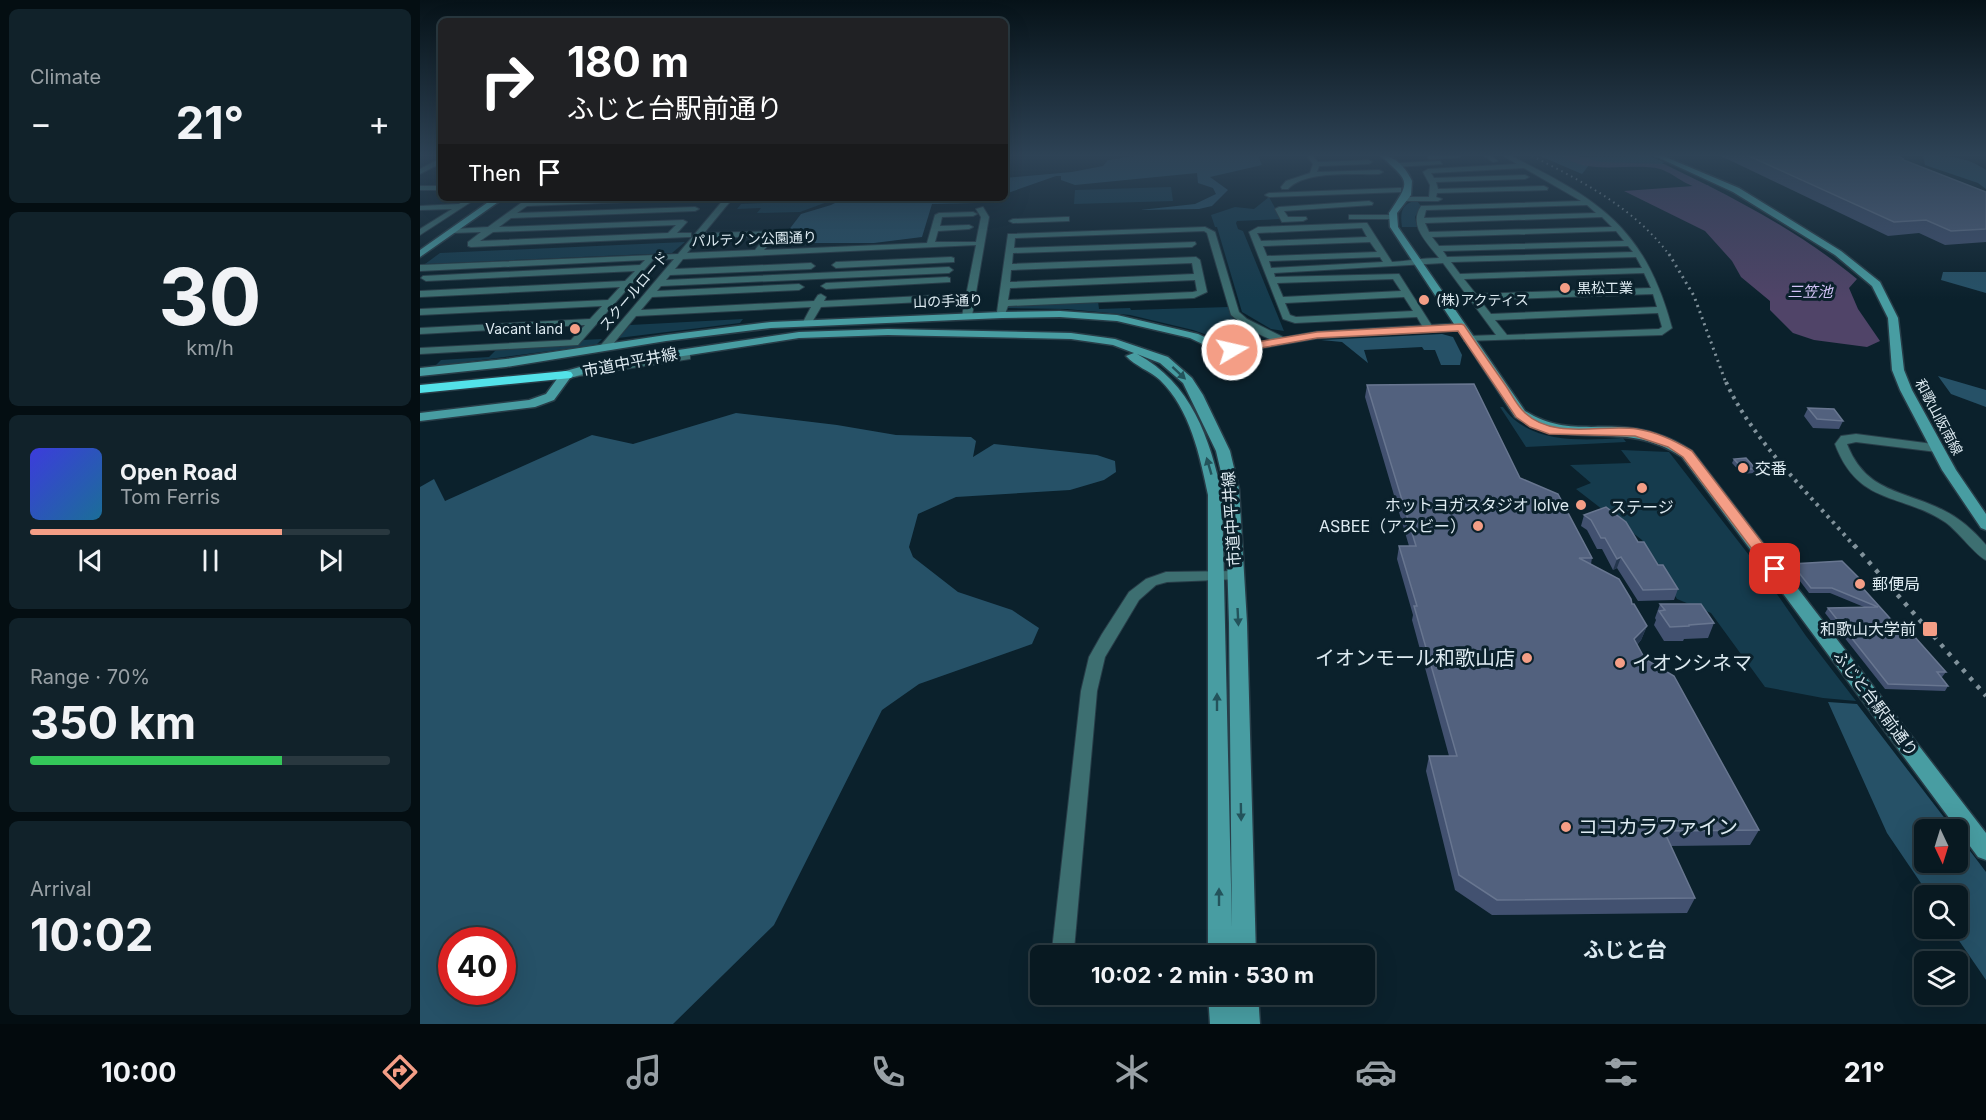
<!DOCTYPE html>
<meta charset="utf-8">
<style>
:root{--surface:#081921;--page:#11222a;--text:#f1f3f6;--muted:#98a0a5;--line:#29383f;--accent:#f49e86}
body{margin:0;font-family:Inter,"Noto Sans JP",sans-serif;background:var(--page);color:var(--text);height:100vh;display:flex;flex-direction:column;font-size:22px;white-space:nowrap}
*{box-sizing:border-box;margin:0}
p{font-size:20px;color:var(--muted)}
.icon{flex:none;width:33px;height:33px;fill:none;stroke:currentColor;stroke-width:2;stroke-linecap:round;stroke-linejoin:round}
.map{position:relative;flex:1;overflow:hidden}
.details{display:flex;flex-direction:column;gap:9px;padding:9px;background:#040e12;width:420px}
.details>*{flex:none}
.hud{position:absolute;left:18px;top:18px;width:570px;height:183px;border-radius:9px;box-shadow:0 6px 24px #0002,0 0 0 2px var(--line);background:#202124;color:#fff;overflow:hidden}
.needle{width:39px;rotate:176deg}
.controls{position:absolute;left:1494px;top:819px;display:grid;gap:12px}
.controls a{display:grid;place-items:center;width:54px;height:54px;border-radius:9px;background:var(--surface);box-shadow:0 6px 24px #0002,0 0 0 2px var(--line);font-size:30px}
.speed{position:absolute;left:18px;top:927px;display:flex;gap:12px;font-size:30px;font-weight:700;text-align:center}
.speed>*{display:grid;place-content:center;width:78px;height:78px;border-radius:50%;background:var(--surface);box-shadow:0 6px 24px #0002,0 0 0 2px var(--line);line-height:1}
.speed .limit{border:9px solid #d22;background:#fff;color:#111}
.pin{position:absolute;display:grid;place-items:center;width:51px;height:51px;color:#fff;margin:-26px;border-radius:12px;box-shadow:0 3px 9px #0006}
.me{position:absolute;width:66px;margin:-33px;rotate:81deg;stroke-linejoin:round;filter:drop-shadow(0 0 4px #0008)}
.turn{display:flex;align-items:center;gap:21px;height:126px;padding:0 30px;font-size:27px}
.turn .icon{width:78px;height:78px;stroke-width:2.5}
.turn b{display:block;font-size:42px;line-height:51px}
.then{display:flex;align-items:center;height:57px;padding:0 30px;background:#0003;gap:12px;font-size:22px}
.big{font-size:45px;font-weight:700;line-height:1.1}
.details .widget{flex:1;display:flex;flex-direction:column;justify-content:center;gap:9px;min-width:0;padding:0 21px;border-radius:9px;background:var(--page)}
.details .dial{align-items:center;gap:0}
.dial b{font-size:78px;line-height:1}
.song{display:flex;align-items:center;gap:18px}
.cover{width:72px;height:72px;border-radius:9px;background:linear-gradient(135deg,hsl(240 70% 55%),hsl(200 70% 35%))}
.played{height:6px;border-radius:3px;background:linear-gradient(90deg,var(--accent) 70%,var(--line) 70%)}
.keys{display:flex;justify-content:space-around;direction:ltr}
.heat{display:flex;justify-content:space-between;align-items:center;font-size:33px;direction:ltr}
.charge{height:9px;border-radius:4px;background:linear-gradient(90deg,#34c759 70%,var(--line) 0)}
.trip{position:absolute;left:610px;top:945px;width:345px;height:60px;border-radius:9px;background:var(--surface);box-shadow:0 6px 24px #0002,0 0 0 2px var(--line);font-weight:700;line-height:60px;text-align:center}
.tab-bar{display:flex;height:96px;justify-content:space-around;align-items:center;background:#030a0d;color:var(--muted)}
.tab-bar .icon{width:42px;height:42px}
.tab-bar .on{color:var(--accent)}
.tab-bar b{font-size:27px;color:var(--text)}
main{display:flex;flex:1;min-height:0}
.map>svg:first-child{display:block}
.green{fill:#153b4d}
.forest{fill:#265167;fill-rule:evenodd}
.water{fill:#504468}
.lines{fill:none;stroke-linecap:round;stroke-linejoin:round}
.river{fill:#504468;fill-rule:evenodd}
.street-casing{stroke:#283d48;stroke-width:2}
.secondary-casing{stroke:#283d48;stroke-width:3}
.highway-casing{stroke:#283d48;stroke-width:3}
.street{fill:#3d6f71;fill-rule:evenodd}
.secondary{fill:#489da2;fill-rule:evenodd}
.highway{fill:#53e2e9;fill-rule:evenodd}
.rail-far3{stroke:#81929b;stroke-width:2;stroke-dasharray:1.5 4;stroke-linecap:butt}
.rail-far2{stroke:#81929b;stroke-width:3;stroke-dasharray:2 4.5;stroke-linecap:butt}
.rail-far1{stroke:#81929b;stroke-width:4;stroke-dasharray:3 5;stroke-linecap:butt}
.rail{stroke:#81929b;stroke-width:4.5;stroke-dasharray:4 7;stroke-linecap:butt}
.wall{fill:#425170}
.shaded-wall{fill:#25374f}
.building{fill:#52617e;stroke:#687690;stroke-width:1.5}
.oneway{fill:#23535b}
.route{fill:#f49e86;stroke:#9f6757;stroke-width:1.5}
.poi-dot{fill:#f49e86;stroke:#0b212c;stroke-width:2}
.labels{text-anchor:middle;stroke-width:6;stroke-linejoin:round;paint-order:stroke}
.far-street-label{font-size:14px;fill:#ddeaf1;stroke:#0b212c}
.far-poi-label{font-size:14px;fill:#ddeaf1;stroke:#0b212c;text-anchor:start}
.far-water-label{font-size:15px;font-style:italic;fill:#d3c4f8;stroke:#0b212c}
.street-label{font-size:16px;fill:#ddeaf1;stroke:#0b212c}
.poi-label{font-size:16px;fill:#ddeaf1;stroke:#0b212c;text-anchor:end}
.near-poi-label{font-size:20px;fill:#ddeaf1;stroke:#0b212c;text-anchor:start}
.near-neighbourhood-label{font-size:21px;font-weight:bold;fill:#ddeaf1;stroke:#0b212c}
</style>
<main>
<section class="details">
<div class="widget"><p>Climate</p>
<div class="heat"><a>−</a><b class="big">21°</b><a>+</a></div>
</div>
<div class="widget dial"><b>30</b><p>km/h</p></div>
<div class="widget">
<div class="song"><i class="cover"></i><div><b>Open Road</b><p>Tom Ferris</p></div></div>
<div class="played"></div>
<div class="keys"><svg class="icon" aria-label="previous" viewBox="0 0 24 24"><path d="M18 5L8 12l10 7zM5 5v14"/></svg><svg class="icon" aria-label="pause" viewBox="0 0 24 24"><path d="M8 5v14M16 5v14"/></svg><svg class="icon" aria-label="next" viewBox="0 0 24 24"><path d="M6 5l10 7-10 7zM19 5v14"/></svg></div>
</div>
<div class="widget"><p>Range · 70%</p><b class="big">350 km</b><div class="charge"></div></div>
<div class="widget"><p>Arrival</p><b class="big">10:02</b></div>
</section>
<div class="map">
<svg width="1566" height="1024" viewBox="0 0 1566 1024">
<rect width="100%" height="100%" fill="#0b212c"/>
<path class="green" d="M751,187L753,201L654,204L655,190Z
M849,197L861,219L817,221L816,223L818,229L823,231L864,331L851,329L822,312L797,227H795L791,215L815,207L834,209Z
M348,198H418L380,212L337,213L341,208L317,209L321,204L344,203Z
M997,201L1001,206L995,217L997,227H982C980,214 981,202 997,201Z
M265,242L252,253L5,264L20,253Z
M678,301L679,309L710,308L711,310L808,307L811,313L843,333L818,340L799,339L773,330L710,315L647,309L588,308V306Z
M323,319L320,323L198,338L210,325Z
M182,339L177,344L167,346L15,366L21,360L69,357L77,349L158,345L162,340Z
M1080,407H1083C1109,445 1164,440 1203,438L1206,442L1106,447Z
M1201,450L1249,452L1339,568L1386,636L1436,701L1403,698L1345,687L1291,613L1257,599L1222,540L1156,489L1171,483L1150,465L1211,463Z"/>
<path class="forest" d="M715,156H838L842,165L790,177L808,190L792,206L779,209L720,210L775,204L796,194L793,188L778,183L777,173L655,185L641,180V176H636L585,194V178L652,172L683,166L688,160Z
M1120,156H1144L1169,165L1162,174Z
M1229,156L1244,162L1241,165L1195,167L1159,157Z
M1503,156C1527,156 1546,156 1566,170V189L1558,183L1505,165Z
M425,198H576L556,203L512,204L502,237L454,243H391L368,231L381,214L411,205Z
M1523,272H1566V293L1521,280Z
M1022,334L1033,337L1042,355L1040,365H1021L1015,350H1004L1002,347L944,350L948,363L922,342L901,340Z
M1518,376L1566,390V407L1531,394Z
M316,413L417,425L476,435L551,437L556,441L553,457L574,444L677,455L695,461L696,472L684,480L650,490L536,497L498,514L489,547L493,557L538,592L592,610L619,628L612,644L499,684L462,710L354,925L253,1024H0V487L14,479L25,501L172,435L213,444ZM32,940H82V992H32Z
M1408,702L1437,704L1533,829L1504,830V862H1538V835L1566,872V980L1531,929L1538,928V896L1509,895L1467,833Z"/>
<path class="water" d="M1287,185C1340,212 1391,241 1437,279L1429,288L1438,309L1460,341L1447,347L1394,340L1373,333L1350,310V301L1321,277L1312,261L1285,231L1204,191Z"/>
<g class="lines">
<path class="river" d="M1143,156H1158L1180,162L1244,164L1289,186L1287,188C1271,191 1254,173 1240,169C1212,162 1168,176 1143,156Z"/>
<g class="street-casing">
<path id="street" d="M887,156H893L898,162L949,160L952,162L949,164L899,166L897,172L959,170L963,172L959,174C934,175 886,170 868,189H862L861,187L866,181L890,173L893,164Z
M1007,156H1041L1038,158L1009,159Z
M1064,156H1071L1078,161L1073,162Z
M1083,156H1091C1180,200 1225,228 1252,328L1242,335L1044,341V337L1048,336L1076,335L1023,263L854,273L855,277L979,274L1014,329L1013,331H1005L997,317L875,323L863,319L829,232L838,227L944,223H947L972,262C988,261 1002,258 1019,258C1007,242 988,226 1001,206L1161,201L1104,168L1011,173L1014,178L1105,175L1109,177L1105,179L1016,182L1018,189L1124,186L1128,188L1127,190L1017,193L1016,197L1022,199L1018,201H982L978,199L982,197H1009L1010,185L1003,172L1008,169L1097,164ZM1167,205L1176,213L1004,218L1006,210ZM1182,217L1192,227L1009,232L1005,223ZM942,228L947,237L841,241L837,233ZM1196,231L1204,241L1019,246L1012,237ZM950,242L957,252L847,256L843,246ZM1208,246L1213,252L1027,257L1023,251ZM960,257L963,262L851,268L849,261ZM1216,257L1222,268L1040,274L1031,262ZM1224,273L1231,288L1056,294L1044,279ZM973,279L981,291L863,297L857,283ZM1233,294L1237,307L1071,314L1060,300ZM984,297L993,311L876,317L870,315L865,303ZM1238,313L1242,327L1239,329L1087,335L1075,320Z
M21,158V163L0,174V169Z
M1020,161L1022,164L976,167L973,165L976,163Z
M0,186H21V190H0Z
M978,188H981V192L849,197L845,195L849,193Z
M48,198H57L0,235V229L32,209L0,210V206L39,204Z
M108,198H117L113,201L260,198L256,200L107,206L97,213L275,207L279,209L275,211L91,218L79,227L263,220L267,222L257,233H271V237H268L51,247L48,246V242L61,232L33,233L29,231L33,229L68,227ZM256,225L248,233L60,241L73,232Z
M305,198H313L284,233L358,231L362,233L358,239H371L375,242L371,245H348L344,250L507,243L515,215L519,213L553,212L557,214L553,216L522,217L520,226L549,225L553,227L549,229L518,231L515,242H556L561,217L556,209L563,207L569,217L552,316L547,319L542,316L556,245L263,259L255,269L391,263L395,266L391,269L250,275L246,280L529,267L533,270L529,273L241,286L237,291L379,284L384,287L379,290L232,297L221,310L394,301L398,295L401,294L406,297L404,301L522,295L527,298L522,301L401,307L391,324L388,325L383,322L391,307L216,316L189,349H181V345L254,259L233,260L158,345L0,354V348L151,340L165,325L0,334V328L170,319L182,306L0,315V309L188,300L200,287L0,297V291L205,281L215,271L6,281L1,278L3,276L220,265L225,260L0,271V265L258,254ZM352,236L349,240L342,241L335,250L267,253L280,238Z
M949,201L953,203L952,205L864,211L868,217H886L887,219L883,221L862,222L855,209L859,207Z
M932,215H972L976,217L972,219H929V215Z
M646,217H649V221L593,223L589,221L593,219Z
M785,227L795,232L819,312L827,319L865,338V342C851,344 821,324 811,315L787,233L784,231L595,238L594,248L775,242L776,244L772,247L593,253L592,264L776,257L780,260L787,292L774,298L588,306L585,314L577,312L588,234ZM772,263L774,274L590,282L591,270ZM775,280L777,291L773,292L588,300L590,288Z
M531,257L534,258V262L416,268L412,265L416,262Z
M527,277L530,278V282L406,289L401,286L406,283Z
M266,354L270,355V359L147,378L142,375L147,372Z
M1436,434L1521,445L1523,448L1521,451L1517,452L1436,442L1427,444C1446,493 1484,490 1523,510C1540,518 1554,531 1566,545V560C1557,557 1537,530 1525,522C1482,493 1438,506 1415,444L1421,436Z
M816,571L821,573L823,576L821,579L747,582L736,585L719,600L685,657L677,691L654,950L652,956H634L632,950L661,691L669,657L682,634L709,592L726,579L746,572Z"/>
</g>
<g class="secondary-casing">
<path id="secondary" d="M961,156C975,155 987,169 992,181L991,195L977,213L978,227L1105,411C1138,431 1161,426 1198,427C1225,428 1249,436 1272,451L1566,833V860L1558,857L1262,457C1204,418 1154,452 1095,417L1038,330L897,338L812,353L795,350L770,338L697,321L640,317L582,318L351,328L246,341L86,367L0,376V368L86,359L246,335L351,322L582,312L640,311L697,315L778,334L802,345L812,347L897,332L1034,324L970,227L969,213C991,180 990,183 961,156Z
M1235,156H1243L1319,188L1421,251L1460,282L1478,318L1484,370L1492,390L1536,470L1566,514V530L1561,528L1522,470L1480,390L1472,370L1468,318L1452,286L1415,255L1313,192Z
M74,198H84L0,257V250Z
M468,329L651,333L695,339L748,357L772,378L783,395L810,451L819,489L827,623L836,956H788V495C780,456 770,409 740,380C730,371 715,366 706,356L714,353L693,345L651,339L468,335L379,338L179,369L150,378L134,400L115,407L0,421V413L109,400L126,394L142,372L178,362L379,332ZM717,354L740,363L763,383L796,451L805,489L809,623L812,928L802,495C790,438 771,383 717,354Z
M788,994H838L840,1024H790Z"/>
</g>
<g class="highway-casing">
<path id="highway" d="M146,371L151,372L153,375L151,378L0,393V385Z"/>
</g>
<use href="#street" class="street"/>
<use href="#secondary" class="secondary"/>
<use href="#highway" class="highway"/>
<path class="rail-far3" d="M1112,156C1162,181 1216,209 1250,256"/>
<path class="rail-far2" d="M1249,254L1274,296L1306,383"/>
<path class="rail-far1" d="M1306,382C1332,440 1393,498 1435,547"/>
<path class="rail" d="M1434,545L1566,696"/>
</g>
<path class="wall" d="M1301,156H1477L1484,159V160L1566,192V242L1525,245L1499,233L1468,236Z
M947,385L1100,478L1172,558L1171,564L1212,604L1227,626L1221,640L1217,645L1225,659L1339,830L1330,845L1251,846L1275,898L1267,913L1072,915L1035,890L1006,771L1009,756H1029L992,620L993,615L977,559L979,546H989L945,397Z
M1388,408L1423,421L1419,429L1393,428L1384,416Z
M1314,459L1336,469L1334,473L1322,474L1312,463Z
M1164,515L1218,542L1258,589L1254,600L1218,601L1197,568L1193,570L1182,549H1177L1167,530L1161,526Z
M1372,564L1445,584L1443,588L1486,636L1526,672L1522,677H1521L1528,686L1525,691L1465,689L1405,613L1408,608L1444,607L1410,593H1389L1370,568Z
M1240,604L1294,623L1288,638L1264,639L1263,641H1244L1234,625L1236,620L1235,618Z"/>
<path class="shaded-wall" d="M1201,557L1197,568L1193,570L1197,559Z
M1227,626L1221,640L1209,654L1214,639Z"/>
<path class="building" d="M1329,156H1477L1484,159H1481L1566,192V229L1531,231L1506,220L1474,222Z
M1054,384L1100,478L1138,494L1172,558H1159L1199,579L1211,599L1212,604H1214L1227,626L1214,639L1225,659L1254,676L1339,830L1244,831L1275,898L1077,900L1039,875L1009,756H1037L994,606H997L979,546H996L947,385Z
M1388,408L1414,409L1423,421L1397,419Z
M1326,458L1336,469H1323L1314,459Z
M1186,507L1206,522L1218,542H1224L1238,565H1243L1258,589L1223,590L1201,557L1197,559L1185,538H1181L1171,520L1164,515Z
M1422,561L1445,584L1440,585L1486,636H1494L1526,672H1517L1528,686L1468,684L1408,608L1458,607L1412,588H1391L1372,564Z
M1240,604H1281L1294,623L1269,625V626L1250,627L1239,611L1245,610Z"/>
<defs><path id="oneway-solid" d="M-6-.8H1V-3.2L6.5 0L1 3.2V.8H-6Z" transform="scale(1.5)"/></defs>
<g class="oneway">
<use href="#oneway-solid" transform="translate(759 373) rotate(43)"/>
<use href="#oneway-solid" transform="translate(789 466) rotate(-106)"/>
<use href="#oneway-solid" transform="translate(818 617) rotate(87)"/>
<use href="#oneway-solid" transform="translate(797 702) rotate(-90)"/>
<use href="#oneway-solid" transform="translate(821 812) rotate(89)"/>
<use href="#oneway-solid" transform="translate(799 897) rotate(-90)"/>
</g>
<linearGradient id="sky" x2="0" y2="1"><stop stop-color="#061218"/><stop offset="0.52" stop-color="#2e4356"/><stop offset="1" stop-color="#2e4356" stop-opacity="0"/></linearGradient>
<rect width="1566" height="299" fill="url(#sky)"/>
<path class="route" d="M1041,324L1044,325C1058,346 1072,366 1086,386C1092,395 1097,406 1105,413C1134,440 1181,424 1217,429C1237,432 1254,440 1272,451L1360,566L1362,569L1360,573H1350L1263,457L1248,447L1215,436L1129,434L1110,427L1096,417L1038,331L897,338L812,353L807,350L812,346L897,332Z"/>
<g class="poi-dot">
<circle cx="1145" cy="288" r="6"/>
<circle cx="1004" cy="300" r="6"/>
<circle cx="155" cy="329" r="6"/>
<circle cx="1323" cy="468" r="6"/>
<circle cx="1222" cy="488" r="6"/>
<circle cx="1161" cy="505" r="6"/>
<circle cx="1058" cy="526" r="6"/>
<circle cx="1440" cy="584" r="6"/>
<rect x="1502" y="621" width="16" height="16" rx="3"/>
<circle cx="1107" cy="658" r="6"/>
<circle cx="1200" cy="663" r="6"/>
<circle cx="1146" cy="827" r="6"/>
</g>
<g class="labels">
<g class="far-street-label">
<text transform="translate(334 239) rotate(-2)" y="5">パルテノン公園通り</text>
<text transform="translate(214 291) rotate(-50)" y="5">スクールロード</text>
<text transform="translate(528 301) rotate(-2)" y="5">山の手通り</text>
<text transform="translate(1519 417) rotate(62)" y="5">和歌山阪南線</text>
</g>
<g class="far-poi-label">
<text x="1157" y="293">黒松工業</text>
<text x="1016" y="305">(株)アクティス</text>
<text x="143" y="334" text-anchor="end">Vacant land</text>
</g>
<g class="far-water-label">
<text x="1390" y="297">三笠池</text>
</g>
<g class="street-label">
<text transform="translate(210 362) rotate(-11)" y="6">市道中平井線</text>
<text transform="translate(811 519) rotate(-94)" y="6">市道中平井線</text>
<text transform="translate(1456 703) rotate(53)" y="6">ふじと台駅前通り</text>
</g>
<g class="poi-label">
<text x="1335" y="474" text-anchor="start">交番</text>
<text x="1149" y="511">ホットヨガスタジオ loIve</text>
<text x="1222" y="513" text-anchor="middle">ステージ</text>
<text x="1046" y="532">ASBEE（アスビー）</text>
<text x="1452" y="590" text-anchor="start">郵便局</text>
<text x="1496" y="635">和歌山大学前</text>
</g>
<g class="near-poi-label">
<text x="1095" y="665" text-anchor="end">イオンモール和歌山店</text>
<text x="1212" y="670">イオンシネマ</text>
<text x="1158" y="834">ココカラファイン</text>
</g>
<g class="near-neighbourhood-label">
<text x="1205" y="957">ふじと台</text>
</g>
</g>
</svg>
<div class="controls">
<a><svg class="needle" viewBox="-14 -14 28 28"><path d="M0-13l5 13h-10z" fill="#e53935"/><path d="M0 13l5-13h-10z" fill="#98a0a5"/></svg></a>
<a><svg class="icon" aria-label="search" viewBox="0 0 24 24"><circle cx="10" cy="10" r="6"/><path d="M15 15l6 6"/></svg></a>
<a><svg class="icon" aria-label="layers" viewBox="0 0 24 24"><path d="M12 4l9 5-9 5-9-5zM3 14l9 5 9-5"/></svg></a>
</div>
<div class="speed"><div class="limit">40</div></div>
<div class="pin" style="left:1355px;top:569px;background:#d93025"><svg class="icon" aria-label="arrive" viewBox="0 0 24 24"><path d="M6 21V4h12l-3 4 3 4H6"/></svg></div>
<svg class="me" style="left:812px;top:350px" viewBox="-20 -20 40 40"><circle r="17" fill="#f49e86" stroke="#fff" stroke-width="3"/><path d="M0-11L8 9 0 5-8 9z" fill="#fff"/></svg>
<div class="trip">10:02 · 2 min · 530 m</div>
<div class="hud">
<div class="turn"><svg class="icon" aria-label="right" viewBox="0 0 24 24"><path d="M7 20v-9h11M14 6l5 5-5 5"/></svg><div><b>180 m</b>ふじと台駅前通り</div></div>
<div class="then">Then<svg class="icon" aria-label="arrive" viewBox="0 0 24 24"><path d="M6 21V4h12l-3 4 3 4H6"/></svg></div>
</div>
</div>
</main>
<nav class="tab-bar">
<b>10:00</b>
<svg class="icon on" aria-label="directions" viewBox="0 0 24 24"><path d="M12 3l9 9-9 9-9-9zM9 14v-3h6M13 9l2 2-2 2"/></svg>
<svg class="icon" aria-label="music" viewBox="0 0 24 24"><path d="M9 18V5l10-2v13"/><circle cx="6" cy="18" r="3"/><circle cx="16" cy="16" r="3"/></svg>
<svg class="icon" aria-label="phone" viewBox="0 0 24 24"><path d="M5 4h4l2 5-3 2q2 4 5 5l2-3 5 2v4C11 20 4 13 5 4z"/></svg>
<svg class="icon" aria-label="climate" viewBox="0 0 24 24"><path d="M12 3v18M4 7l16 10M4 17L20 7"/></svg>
<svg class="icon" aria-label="car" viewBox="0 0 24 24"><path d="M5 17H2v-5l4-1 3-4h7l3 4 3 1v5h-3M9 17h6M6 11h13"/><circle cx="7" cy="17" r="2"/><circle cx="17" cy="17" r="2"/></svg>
<svg class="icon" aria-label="filters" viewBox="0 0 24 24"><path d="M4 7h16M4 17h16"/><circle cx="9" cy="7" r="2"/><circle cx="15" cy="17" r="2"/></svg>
<b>21°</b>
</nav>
